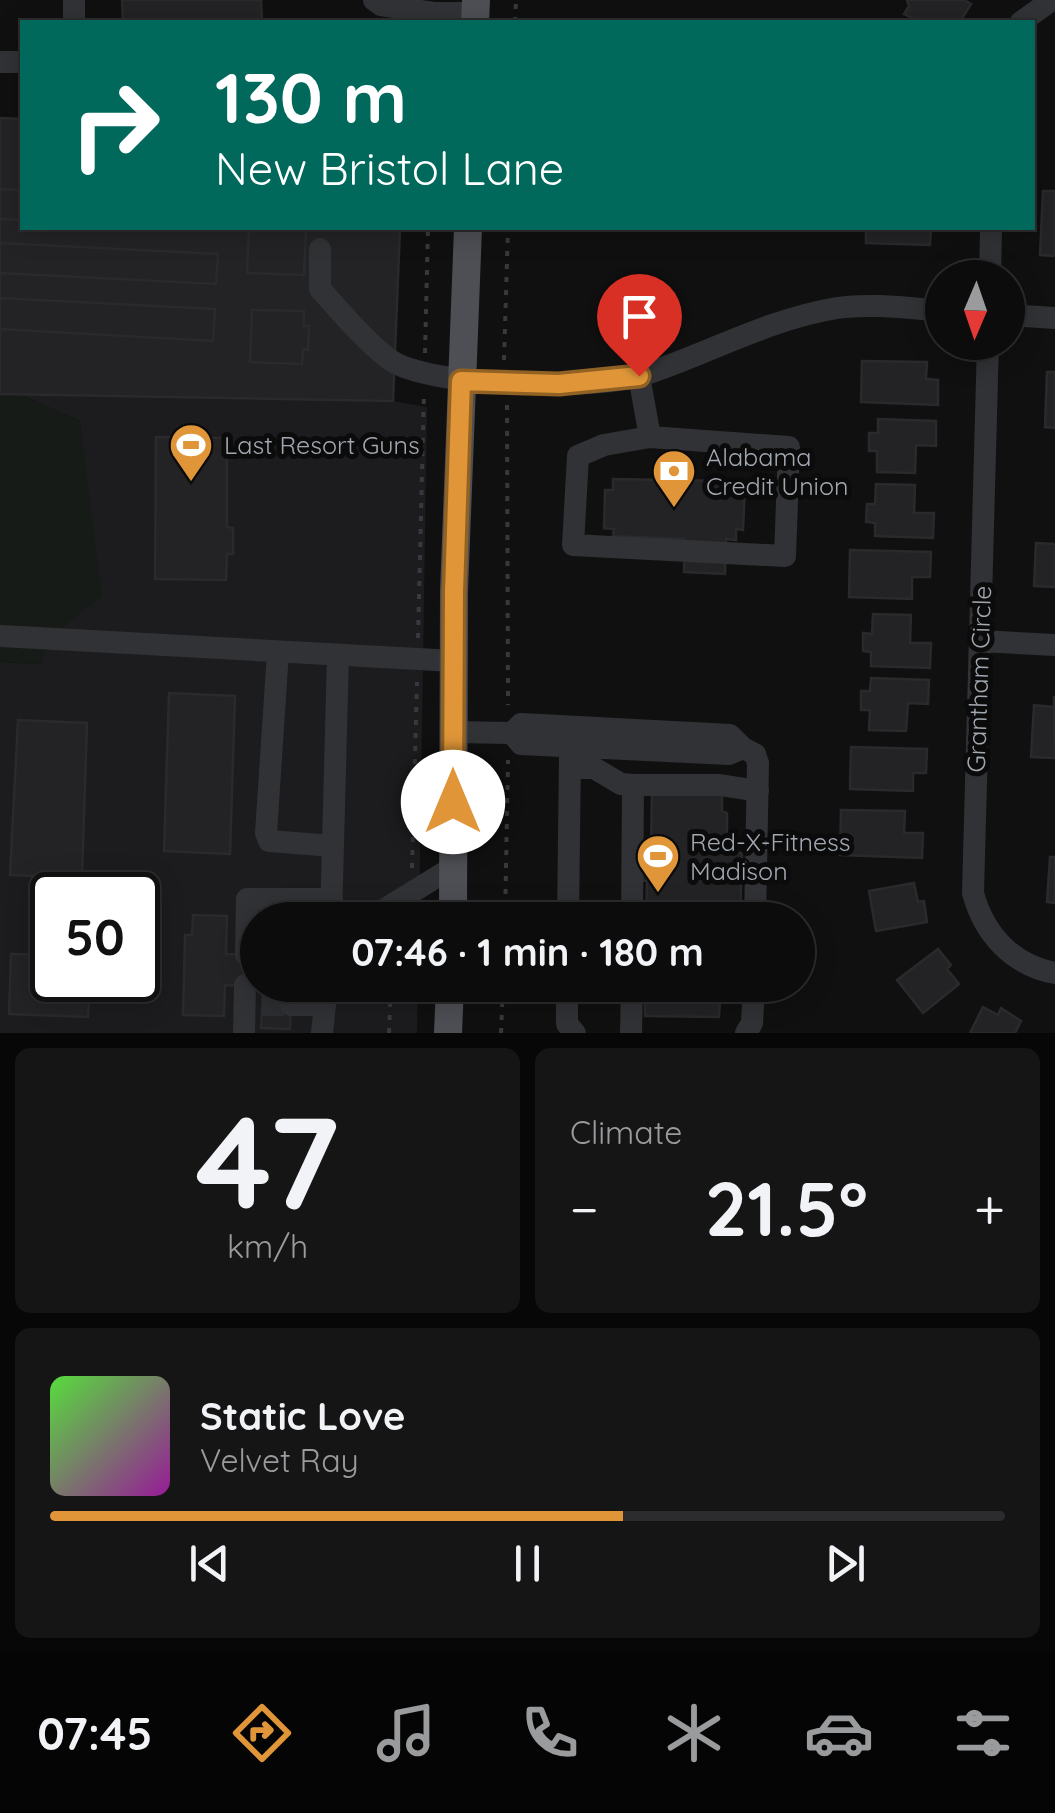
<!DOCTYPE html>
<meta charset="utf-8">
<style>
:root{--surface:#0c0c0d;--page:#151516;--text:#f1f3f6;--muted:#9a9b9d;--line:#2c2c2e;--accent:#e09638}
body{margin:0;font-family:Quicksand,sans-serif;background:var(--page);color:var(--text);height:100vh;display:flex;flex-direction:column;font-size:38px;white-space:nowrap}
*{box-sizing:border-box;margin:0}
p{font-size:32px;color:var(--muted)}
.icon{flex:none;width:55px;height:55px;fill:none;stroke:currentColor;stroke-width:2;stroke-linecap:round;stroke-linejoin:round}
.map{position:relative;height:1033px;overflow:hidden}
.sheet{display:flex;flex-direction:column;gap:15px;padding:15px;background:#070707;flex:1}
.sheet>*{flex:none}
.top-card{position:absolute;left:20px;top:20px;width:1015px;height:210px;border-radius:0px;box-shadow:0 5px 25px #0003,0 0 0 2px var(--line);background:#00695c;color:#fff;overflow:hidden}
.needle{width:65px;rotate:182deg}
.buttons{position:absolute;left:925px;top:260px;display:grid;gap:20px}
.buttons a{display:grid;place-items:center;width:100px;height:100px;border-radius:50%;background:var(--surface);box-shadow:0 5px 25px #0003,0 0 0 2px var(--line);font-size:50px}
.speed{position:absolute;left:30px;top:872px;display:flex;gap:20px;font-size:50px;font-weight:700;text-align:center}
.speed>*{display:grid;place-content:center;width:130px;height:130px;border-radius:50%;background:var(--surface);box-shadow:0 5px 25px #0003,0 0 0 2px var(--line);line-height:1}
.speed .limit{border:5px solid #111;border-radius:15px;background:#fff;color:#111}
.pin{position:absolute;display:grid;place-items:center;width:85px;height:85px;color:#fff;margin:-102px -42px;border-radius:50% 50% 50% 0;rotate:-45deg;box-shadow:0 0 10px #0007}
.pin .icon{rotate:45deg}
.me{position:absolute;width:110px;margin:-55px;rotate:0deg;stroke-linejoin:round;filter:drop-shadow(0 0 8px #0008)}
.turn{display:flex;align-items:center;gap:35px;height:210px;padding:0 30px;font-size:45px}
.turn .icon{width:130px;height:130px;stroke-width:2.5}
.turn b{display:block;font-size:70px;line-height:85px}
.big{font-size:75px;font-weight:700;line-height:1.1}
.sheet .card{flex:1;display:flex;flex-direction:column;justify-content:center;gap:15px;min-width:0;padding:0 35px;border-radius:15px;background:var(--page)}
.sheet .dial{align-items:center;gap:0}
.dial b{font-size:130px;line-height:1}
.song{display:flex;align-items:center;gap:30px}
.cover{width:120px;height:120px;border-radius:15px;background:linear-gradient(135deg,hsl(110 70% 55%),hsl(300 70% 35%))}
.played{height:10px;border-radius:5px;background:linear-gradient(90deg,var(--accent) 60%,var(--line) 60%)}
.keys{display:flex;justify-content:space-around;direction:ltr}
.heat{display:flex;justify-content:space-between;align-items:center;font-size:55px;direction:ltr}
.sheet .tiles{flex:1;display:grid;gap:15px;grid-template-columns:1fr 1fr}
.card:last-child{grid-column:span 2}
.trip{position:absolute;left:240px;top:902px;width:575px;height:100px;border-radius:50px;background:var(--surface);box-shadow:0 5px 25px #0003,0 0 0 2px var(--line);font-weight:700;line-height:100px;text-align:center}
.menu{display:flex;height:160px;justify-content:space-around;align-items:center;background:#050505;color:var(--muted)}
.menu .icon{width:70px;height:70px}
.menu .active{color:var(--accent)}
.menu b{font-size:45px;color:var(--text)}
.map>svg:first-child{display:block}
.built{fill:#1c1c1e;fill-rule:evenodd}
.green{fill:#161b17}
.building{fill:#232325;stroke:#2a2a2d;stroke-width:2.5}
.lines{fill:none;stroke-linecap:round;stroke-linejoin:round}
.minor-tunnel{stroke:#2d2e31;stroke-width:22;stroke-dasharray:22 11;stroke-linecap:butt}
.path{stroke:#37393c;stroke-width:4;stroke-dasharray:5 8;stroke-linecap:butt}
.minor{stroke:#313235;stroke-width:22}
.major{stroke:#4d4f54;stroke-width:28}
.route-casing{stroke:#926224;stroke-width:25}
.route{stroke:#e09638;stroke-width:18}
.labels{text-anchor:middle;stroke-width:10;stroke-linejoin:round;paint-order:stroke}
.poi-label{font-size:25px;fill:#a2a8b0;stroke:#0b0b0c;text-anchor:start}
.street-label{font-size:25px;fill:#a2a8b0;stroke:#0b0b0c}
</style>
<div class="map">
<svg width="1055" height="1033" viewBox="0 0 1055 1033">
<rect width="100%" height="100%" fill="#101011"/>
<path class="built" d="M21,395L393,401L427,407L419,920H258V985H418L417,1033H0V662L40,664L89,500L80,421ZM52,895H138V980H52Z"/>
<path class="green" d="M0,394L21,395L80,421L102,596L51,637L40,664L0,662Z"/>
<path class="building" d="M122,0H261L262,22H123Z
M907,0H964L971,4L960,22L953,20L952,22H920L904,14L909,6Z
M0,118L22,119V228H400L393,401L0,394Z
M0,189L22,190V220L0,219Z
M1043,191H1055V256L1040,255Z
M249,228H306L304,275L247,273Z
M866,228H942H931L930,245L866,243Z
M0,243L218,254L216,284L0,273Z
M0,298L215,309L213,341L0,329Z
M252,310L304,311V326H309L308,350L303,349L302,364L250,362Z
M862,361L927,362L926,379L938,380V405L861,402Z
M1047,372H1055V428L1045,427Z
M878,419L936,421V446L916,445L915,473L877,472V451H869V433H878Z
M156,437L227,438V527L233,528V554H227L226,580L155,579Z
M613,479L720,481V486H745L743,530L736,529V540L726,539L725,574L684,572L685,539L613,536L614,529L604,528L605,490H613Z
M876,484L915,485L914,513H934L933,538L875,536V523L866,522L867,504H875Z
M1036,543L1055,544V587L1034,586Z
M850,550L931,552L930,577H912V599L849,597Z
M873,614L911,615L910,643H931L930,668L871,666V652L863,651V633L872,634Z
M871,678L929,680L928,704L908,703L906,731L869,730L870,710H861V691H870Z
M169,693L235,696L230,854L164,851Z
M1054,696L1055,758L1031,757L1034,705L1054,707Z
M18,720L87,723L82,878L10,875Z
M851,747L927,749L926,773H913V791L850,789Z
M652,790L722,792V811L727,813V853H742L740,920H646L647,881L638,880V849H651Z
M841,810L905,811L904,833H923L922,858L840,855Z
M1050,857H1055V903L1047,902Z
M914,883L918,902L924,901L927,922L876,931L869,891Z
M193,915L227,916L226,954L258,955V985H291L290,1029L261,1028L263,986L225,985L224,1016L183,1015L185,935H192Z
M938,949L951,965L947,969L959,984L923,1013L897,980Z
M11,954L52,955V980H90L88,1017L9,1014Z
M645,985H726V1001H720L719,1017L645,1016Z
M983,1007L998,1015L1001,1008L1021,1021L1015,1033H970Z"/>
<g class="lines">
<path class="minor-tunnel" d="M245,972L258,973
M262,1005H291"/>
<path class="path" d="M515,22L516,0
M425,353L428,228
M504,360L508,228
M507,405L508,705
M418,638L424,392
M412,868L417,682
M505,920L508,760
M389,1033L391,985
M501,1033L503,985"/>
<path class="minor" d="M374,0L381,5L434,13H475
M74,22V0
M1021,22L1052,0
M0,62H22
M320,249V289C342,313 364,340 389,359C427,388 597,390 643,375C707,354 769,319 837,308C872,303 907,308 942,311
M990,278L991,228
M1008,315L1055,318
M988,342L973,893C984,934 1012,965 1055,973
M639,376L650,437L604,445L578,456L573,545L785,556L789,447L650,437
M0,636L454,661
M980,641L1055,645
M278,652L266,833L269,841L333,846
M454,732L512,733L521,724L730,735L743,748L755,754L758,763L755,920
M512,733L521,744L729,754L743,748
M570,768H594L621,784L633,785L632,920
M633,785H720L758,791
M331,920L338,655
M367,920L453,867
M568,920L570,755
M246,955L247,899H332
M567,985V1024L575,1033
M291,1005H325
M244,1033L245,985
M322,1033L327,985
M631,1033L632,985
M746,1033L752,1023L754,985"/>
<path class="major" d="M475,22L476,0
M453,920L454,592L468,228
M448,1033L450,985"/>
</g>
<g class="lines">
<g class="route-casing">
<path id="route" d="M453,802L454,592L461,381L559,384L639,376"/>
</g>
<use href="#route" class="route"/>
</g>
<defs>
<g id="stadium-pin" transform="scale(2.25)"><path d="M0 17L-7.5 6A9.5 9.5 0 1 1 7.5 6Z" fill="#e09638" stroke="#0b0b0c"/><path d="M0-5a6.5 5 0 1 0 0 10a6.5 5 0 1 0 0-10ZM-3.5-1.8h7v3.6h-7Z" fill="#fff"/></g>
<g id="bank-pin" transform="scale(2.25)"><path d="M0 17L-7.5 6A9.5 9.5 0 1 1 7.5 6Z" fill="#e09638" stroke="#0b0b0c"/><path d="M-6-4H6V4H-6ZM0-2.3a2.3 2.3 0 1 0 0 4.6a2.3 2.3 0 1 0 0-4.6Z" fill="#fff"/></g>
</defs>
<g fill-rule="evenodd">
<use href="#stadium-pin" x="191" y="445"/>
<use href="#bank-pin" x="674" y="471"/>
<use href="#stadium-pin" x="658" y="856"/>
</g>
<g class="labels">
<g class="poi-label">
<text x="224" y="454">Last Resort Guns</text>
<text x="706" y="466">Alabama<tspan x="706" dy="29">Credit Union</tspan></text>
<text x="690" y="851">Red-X-Fitness<tspan x="690" dy="29">Madison</tspan></text>
</g>
<g class="street-label">
<text transform="translate(979 679) rotate(-88)" y="9">Grantham Circle</text>
</g>
</g>
</svg>
<div class="buttons">
<a><svg class="needle" viewBox="-14 -14 28 28"><path d="M0-13l5 13h-10z" fill="#e53935"/><path d="M0 13l5-13h-10z" fill="#9a9b9d"/></svg></a>
</div>
<div class="speed"><div class="limit">50</div></div>
<div class="pin" style="left:639px;top:376px;background:#d93025"><svg class="icon" aria-label="arrive" viewBox="0 0 24 24"><path d="M6 21V4h12l-3 4 3 4H6"/></svg></div>
<svg class="me" style="left:453px;top:802px" viewBox="-20 -20 40 40"><circle r="19" fill="#fff"/><path d="M0-13L10 11 0 6-10 11z" fill="#e09638"/></svg>
<div class="trip">07:46 · 1 min · 180 m</div>
<div class="top-card">
<div class="turn"><svg class="icon" aria-label="right" viewBox="0 0 24 24"><path d="M7 20v-9h11M14 6l5 5-5 5"/></svg><div><b>130 m</b>New Bristol Lane</div></div>
</div>
</div>
<section class="sheet">
<div class="tiles">
<div class="card dial"><b>47</b><p>km/h</p></div>
<div class="card"><p>Climate</p>
<div class="heat"><a>−</a><b class="big">21.5°</b><a>+</a></div>
</div>
<div class="card">
<div class="song"><i class="cover"></i><div><b>Static Love</b><p>Velvet Ray</p></div></div>
<div class="played"></div>
<div class="keys"><svg class="icon" aria-label="previous" viewBox="0 0 24 24"><path d="M18 5L8 12l10 7zM5 5v14"/></svg><svg class="icon" aria-label="pause" viewBox="0 0 24 24"><path d="M8 5v14M16 5v14"/></svg><svg class="icon" aria-label="next" viewBox="0 0 24 24"><path d="M6 5l10 7-10 7zM19 5v14"/></svg></div>
</div>
</div>
</section>
<nav class="menu">
<b>07:45</b>
<svg class="icon active" aria-label="directions" viewBox="0 0 24 24"><path d="M12 3l9 9-9 9-9-9zM9 14v-3h6M13 9l2 2-2 2"/></svg>
<svg class="icon" aria-label="music" viewBox="0 0 24 24"><path d="M9 18V5l10-2v13"/><circle cx="6" cy="18" r="3"/><circle cx="16" cy="16" r="3"/></svg>
<svg class="icon" aria-label="phone" viewBox="0 0 24 24"><path d="M5 4h4l2 5-3 2q2 4 5 5l2-3 5 2v4C11 20 4 13 5 4z"/></svg>
<svg class="icon" aria-label="climate" viewBox="0 0 24 24"><path d="M12 3v18M4 7l16 10M4 17L20 7"/></svg>
<svg class="icon" aria-label="car" viewBox="0 0 24 24"><path d="M5 17H2v-5l4-1 3-4h7l3 4 3 1v5h-3M9 17h6M6 11h13"/><circle cx="7" cy="17" r="2"/><circle cx="17" cy="17" r="2"/></svg>
<svg class="icon" aria-label="filters" viewBox="0 0 24 24"><path d="M4 7h16M4 17h16"/><circle cx="9" cy="7" r="2"/><circle cx="15" cy="17" r="2"/></svg>
</nav>
